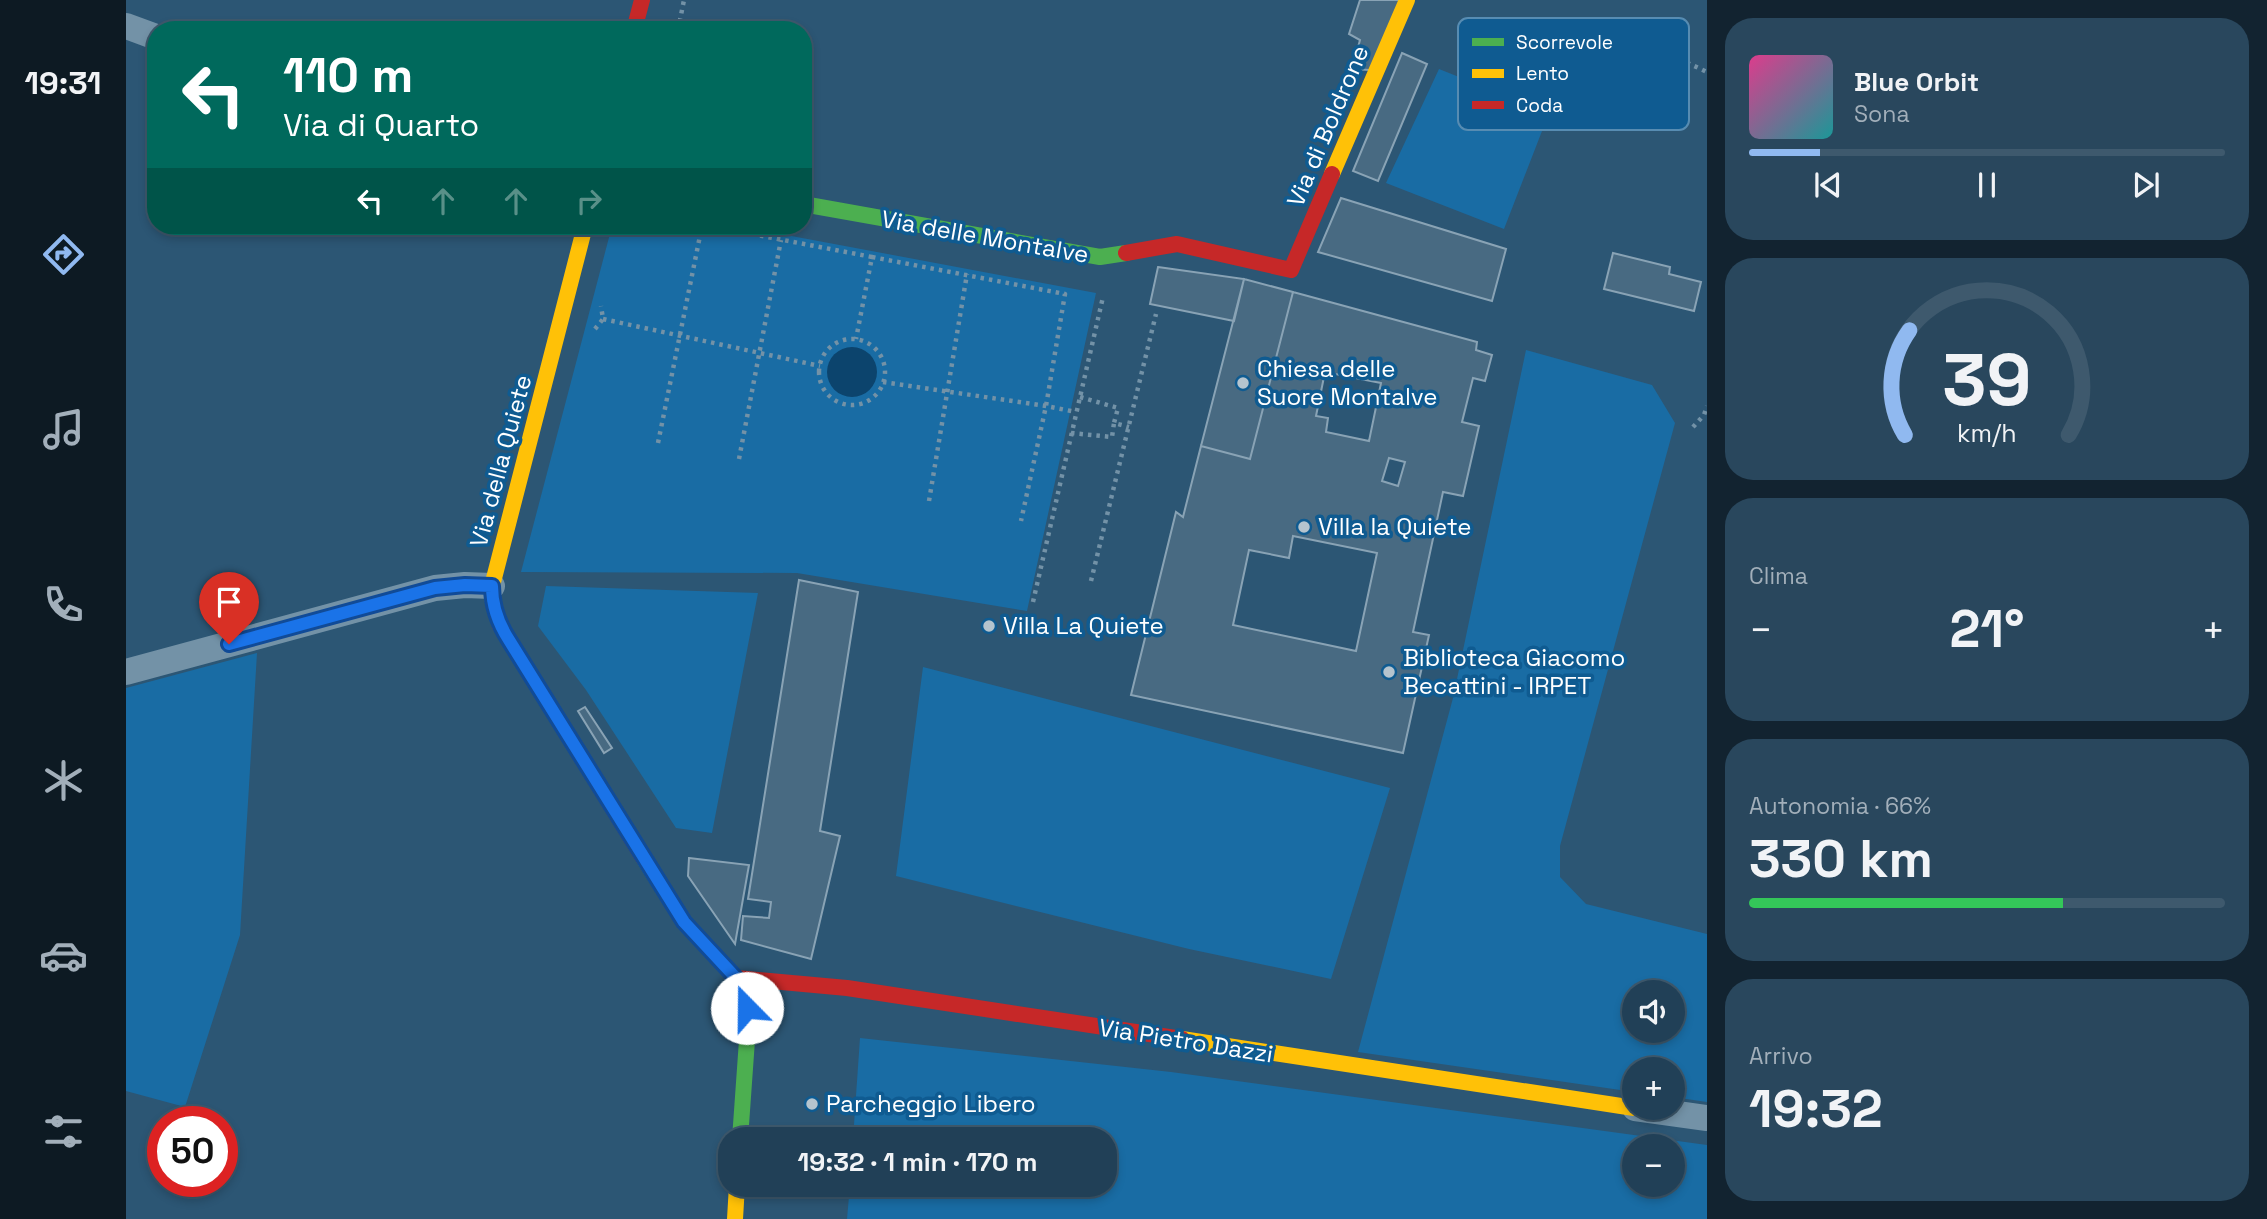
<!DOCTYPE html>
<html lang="it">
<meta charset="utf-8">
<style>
:root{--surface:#214057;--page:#29475d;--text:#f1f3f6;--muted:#a2afba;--line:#3e596d;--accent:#90b9f0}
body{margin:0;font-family:"Space Grotesk",sans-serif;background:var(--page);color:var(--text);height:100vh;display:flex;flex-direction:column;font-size:26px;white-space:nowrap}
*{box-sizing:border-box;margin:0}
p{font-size:23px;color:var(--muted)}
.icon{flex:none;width:38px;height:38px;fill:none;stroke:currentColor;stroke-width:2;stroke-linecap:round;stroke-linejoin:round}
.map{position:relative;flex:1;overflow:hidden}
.sheet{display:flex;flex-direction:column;gap:18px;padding:18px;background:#122330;width:560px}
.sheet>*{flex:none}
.hud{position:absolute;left:21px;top:21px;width:665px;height:214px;border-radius:28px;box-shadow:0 4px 10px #0003,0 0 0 2px var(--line);background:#00695c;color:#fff;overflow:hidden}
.tools{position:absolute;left:1496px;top:980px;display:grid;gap:14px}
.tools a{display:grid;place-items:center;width:63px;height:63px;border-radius:50%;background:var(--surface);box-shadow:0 4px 10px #0003,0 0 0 2px var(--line);font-size:35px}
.speed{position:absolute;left:21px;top:1106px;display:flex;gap:14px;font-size:35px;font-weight:700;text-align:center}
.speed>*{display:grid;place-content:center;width:91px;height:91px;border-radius:50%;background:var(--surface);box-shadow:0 4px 10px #0003,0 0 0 2px var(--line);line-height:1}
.speed .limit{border:10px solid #d22;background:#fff;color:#111}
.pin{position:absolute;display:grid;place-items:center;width:60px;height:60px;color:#fff;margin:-72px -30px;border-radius:50% 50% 50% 0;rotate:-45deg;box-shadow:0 0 7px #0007}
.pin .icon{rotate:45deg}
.me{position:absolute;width:77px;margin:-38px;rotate:338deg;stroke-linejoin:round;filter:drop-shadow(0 0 5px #0008)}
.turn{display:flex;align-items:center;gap:24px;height:147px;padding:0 21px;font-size:32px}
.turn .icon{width:91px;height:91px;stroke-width:2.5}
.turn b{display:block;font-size:49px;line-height:60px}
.lanes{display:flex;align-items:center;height:66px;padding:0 21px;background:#0003;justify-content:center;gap:35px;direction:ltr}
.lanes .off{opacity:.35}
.big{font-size:52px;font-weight:800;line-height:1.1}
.sheet .widget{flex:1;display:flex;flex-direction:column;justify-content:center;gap:10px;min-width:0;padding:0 24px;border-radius:28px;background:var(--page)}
.sheet .dial{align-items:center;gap:0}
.dial svg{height:182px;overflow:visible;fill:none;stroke:var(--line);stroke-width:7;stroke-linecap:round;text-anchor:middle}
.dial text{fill:var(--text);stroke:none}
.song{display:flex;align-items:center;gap:21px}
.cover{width:84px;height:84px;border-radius:10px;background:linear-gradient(135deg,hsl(330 70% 55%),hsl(180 70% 35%))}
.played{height:7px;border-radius:4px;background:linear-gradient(90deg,var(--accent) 15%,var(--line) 15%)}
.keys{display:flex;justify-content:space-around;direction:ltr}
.heat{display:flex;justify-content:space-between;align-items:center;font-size:38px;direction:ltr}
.charge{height:10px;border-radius:5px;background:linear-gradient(90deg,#34c759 66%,var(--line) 0)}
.trip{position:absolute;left:592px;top:1127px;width:399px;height:70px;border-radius:28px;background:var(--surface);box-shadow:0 4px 10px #0003,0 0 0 2px var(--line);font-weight:800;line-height:70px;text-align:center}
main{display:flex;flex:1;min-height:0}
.dock{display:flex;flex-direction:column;width:126px;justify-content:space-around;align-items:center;background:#0d1a23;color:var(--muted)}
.dock .icon{width:49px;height:49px}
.dock .active{color:var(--accent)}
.dock b{font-size:32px;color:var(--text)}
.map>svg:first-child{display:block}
.green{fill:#196ca4;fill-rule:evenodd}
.water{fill:#0c446d}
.building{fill:#486a82;stroke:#89a3b5;stroke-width:2;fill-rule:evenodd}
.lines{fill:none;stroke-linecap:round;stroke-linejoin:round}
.path{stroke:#7392a7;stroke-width:4.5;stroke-dasharray:3.5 5;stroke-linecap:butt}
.street{stroke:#7392a7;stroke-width:26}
.fast{stroke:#4caf50;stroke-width:16}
.slow{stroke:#ffc107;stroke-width:16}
.jam{stroke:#c62828;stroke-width:16}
.route-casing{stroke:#114b97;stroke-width:18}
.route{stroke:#1a73e8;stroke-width:12}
.poi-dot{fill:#b5c4ce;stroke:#0f5b91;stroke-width:2.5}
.labels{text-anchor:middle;stroke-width:7;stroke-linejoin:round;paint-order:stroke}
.street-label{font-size:24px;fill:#fff;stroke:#0f5b91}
.poi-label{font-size:24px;fill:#fff;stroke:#0f5b91;text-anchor:start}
.key{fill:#0f5b91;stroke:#578cb2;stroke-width:2}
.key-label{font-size:19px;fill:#fff}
</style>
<main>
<nav class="dock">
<b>19:31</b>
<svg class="icon active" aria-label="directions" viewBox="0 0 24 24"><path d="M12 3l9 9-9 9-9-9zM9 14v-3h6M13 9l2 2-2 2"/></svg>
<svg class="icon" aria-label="music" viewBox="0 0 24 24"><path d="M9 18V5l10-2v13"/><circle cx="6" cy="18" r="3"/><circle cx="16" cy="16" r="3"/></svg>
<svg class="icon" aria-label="phone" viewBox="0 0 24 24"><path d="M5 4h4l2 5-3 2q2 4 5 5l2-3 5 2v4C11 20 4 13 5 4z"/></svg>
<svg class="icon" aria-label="climate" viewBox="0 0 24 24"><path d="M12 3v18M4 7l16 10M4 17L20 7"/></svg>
<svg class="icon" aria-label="car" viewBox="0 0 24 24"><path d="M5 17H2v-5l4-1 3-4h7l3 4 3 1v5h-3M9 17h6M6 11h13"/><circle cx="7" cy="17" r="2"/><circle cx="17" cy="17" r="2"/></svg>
<svg class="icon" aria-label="filters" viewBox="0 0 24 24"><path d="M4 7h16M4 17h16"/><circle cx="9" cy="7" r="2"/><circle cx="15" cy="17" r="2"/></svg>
</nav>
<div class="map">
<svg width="1581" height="1219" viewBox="0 0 1581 1219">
<rect width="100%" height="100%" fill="#2c5674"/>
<path class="green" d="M1313,69L1423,113L1378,229L1260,183Z
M486,226H612L970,293L901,611L671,573L395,572Z
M1400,350L1526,385L1549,423L1434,846V877L1460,904L1581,934V1102L1547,1097V1069H1508V1092L1232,1052L1327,698ZM1508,992H1547V1031H1508Z
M420,586L632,593L586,833L550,828L460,690L412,626Z
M131,653L114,935L59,1107L0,1091V688Z
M797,667L1264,788L1205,979L1063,949L770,876Z
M734,1038L1045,1072L1581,1145V1219H721L724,1185H978V1139H727ZM1508,1146H1547V1185H1508Z"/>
<path class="water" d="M701 372a25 25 0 1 1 50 0a25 25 0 1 1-50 0Z"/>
<path class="building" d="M1234,0H1276L1244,70L1226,69L1234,40L1223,34Z
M1276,53L1301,64L1252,181L1227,171Z
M1215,198L1380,249L1366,301L1192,252Z
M1487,253L1544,267L1543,274L1575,282L1568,311L1478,289Z
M1032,267L1118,279L1108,321L1024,304Z
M1118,279L1167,292L1124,459L1075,446Z
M1167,292L1351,342L1350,350L1366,355L1359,381L1347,378L1336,422L1353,426L1337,496L1317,492L1287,632L1303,635L1277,753L1005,695L1050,512L1057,517L1075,446L1124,459ZM1199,372L1255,383L1243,441L1200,432L1202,418L1190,416ZM1263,458L1279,462L1272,486L1256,481ZM1167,536L1251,553L1230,651L1107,625L1123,550L1163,558Z
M673,580L732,592L694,831L714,836L685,959L615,940L617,916L643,918L645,902L622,899Z
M459,707L486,748L478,753L452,711Z
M563,858L623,865L609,944L562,876Z"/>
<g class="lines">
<path class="path" d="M552,30L558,0
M1530,48L1581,72
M584,226L746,257L730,339
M746,257L939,294L920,406L895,521
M477,319L694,366
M469,329L477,319L475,306
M693 372a33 33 0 1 1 66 0a33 33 0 1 1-66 0Z
M757,382L920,406L950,412
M954,397L992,408L988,423L1003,427
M1567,427L1578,415L1581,406
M945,433L986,437L988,423
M532,443L576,226
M613,459L655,240
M803,501L841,274
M965,581L1030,314
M907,602L977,297"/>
<path class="street" d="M0,26L30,37
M0,672L309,588L339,585L366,586
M1509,1108L1581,1118"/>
<path class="fast" d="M677,204L974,257L1000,253
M518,859L558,922L610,978L619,994L622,1026L614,1139"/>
<path class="slow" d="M1206,174L1281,0
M369,609L366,597V586L459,226
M1056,1039L1508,1108
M609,1219L611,1185"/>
<path class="jam" d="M508,30L516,0
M1000,253L1051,244L1165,270L1206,174
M369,609L374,625L518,859
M610,978L721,988L1056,1039"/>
</g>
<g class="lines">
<g class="route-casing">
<path id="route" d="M103,644L309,588L339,585L366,586C366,607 372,623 383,640L558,922L610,978L619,994L621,1008"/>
</g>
<use href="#route" class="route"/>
</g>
<g class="poi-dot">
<circle cx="1117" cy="383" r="7"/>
<circle cx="1178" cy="527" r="7"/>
<circle cx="863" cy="626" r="7"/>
<circle cx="1263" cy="672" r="7"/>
<circle cx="686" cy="1104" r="7"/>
</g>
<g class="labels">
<g class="street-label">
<text transform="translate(1202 126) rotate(-67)" y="8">Via di Boldrone</text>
<text transform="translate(859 237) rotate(10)" y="8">Via delle Montalve</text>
<text transform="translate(375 461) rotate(-75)" y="8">Via della Quiete</text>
<text transform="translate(1060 1041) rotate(9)" y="8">Via Pietro Dazzi</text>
</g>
<g class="poi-label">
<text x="1131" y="377">Chiesa delle<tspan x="1131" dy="28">Suore Montalve</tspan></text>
<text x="1192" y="535">Villa la Quiete</text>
<text x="877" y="634">Villa La Quiete</text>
<text x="1277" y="666">Biblioteca Giacomo<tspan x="1277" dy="28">Becattini - IRPET</tspan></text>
<text x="700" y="1112">Parcheggio Libero</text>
</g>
</g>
<rect x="1332" y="18" width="231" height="112" rx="10" class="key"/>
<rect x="1346" y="38" width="32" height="8" fill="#4caf50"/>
<rect x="1346" y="69" width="32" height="9" fill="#ffc107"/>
<rect x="1346" y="101" width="32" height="8" fill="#c62828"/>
<g class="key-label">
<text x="1390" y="49">Scorrevole</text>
<text x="1390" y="80">Lento</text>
<text x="1390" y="112">Coda</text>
</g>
</svg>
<div class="tools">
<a><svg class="icon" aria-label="sound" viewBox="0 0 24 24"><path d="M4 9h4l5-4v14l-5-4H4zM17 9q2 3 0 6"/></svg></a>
<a>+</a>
<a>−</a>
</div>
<div class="speed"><div class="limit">50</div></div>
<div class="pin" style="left:103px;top:644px;background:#d93025"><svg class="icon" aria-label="arrive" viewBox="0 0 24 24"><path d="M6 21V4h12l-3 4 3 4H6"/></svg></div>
<svg class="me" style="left:621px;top:1008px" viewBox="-20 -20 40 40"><circle r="19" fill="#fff"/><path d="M0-13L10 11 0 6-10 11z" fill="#1a73e8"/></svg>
<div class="trip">19:32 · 1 min · 170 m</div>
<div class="hud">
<div class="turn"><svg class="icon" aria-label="left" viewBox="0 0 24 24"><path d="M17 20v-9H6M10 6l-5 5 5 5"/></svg><div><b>110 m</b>Via di Quarto</div></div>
<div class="lanes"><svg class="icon" aria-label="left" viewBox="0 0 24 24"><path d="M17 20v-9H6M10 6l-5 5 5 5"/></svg><svg class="icon off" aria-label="ahead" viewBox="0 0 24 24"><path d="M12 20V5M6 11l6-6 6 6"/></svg><svg class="icon off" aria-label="ahead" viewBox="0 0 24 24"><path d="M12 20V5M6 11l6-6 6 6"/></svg><svg class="icon off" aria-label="right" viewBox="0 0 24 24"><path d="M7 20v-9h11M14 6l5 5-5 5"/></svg></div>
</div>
</div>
<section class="sheet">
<div class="widget">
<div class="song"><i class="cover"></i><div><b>Blue Orbit</b><p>Sona</p></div></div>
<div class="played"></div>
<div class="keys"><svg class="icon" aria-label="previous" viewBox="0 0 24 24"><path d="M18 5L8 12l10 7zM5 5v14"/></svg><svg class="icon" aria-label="pause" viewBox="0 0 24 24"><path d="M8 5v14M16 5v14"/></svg><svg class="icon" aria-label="next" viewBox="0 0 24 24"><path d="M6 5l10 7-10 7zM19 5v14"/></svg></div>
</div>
<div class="widget dial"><svg viewBox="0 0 100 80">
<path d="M14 69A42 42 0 1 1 86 69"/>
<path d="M14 69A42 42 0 0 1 16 23" stroke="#90b9f0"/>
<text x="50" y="56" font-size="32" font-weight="700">39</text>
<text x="50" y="72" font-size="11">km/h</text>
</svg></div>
<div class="widget"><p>Clima</p>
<div class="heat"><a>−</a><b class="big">21°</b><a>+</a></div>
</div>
<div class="widget"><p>Autonomia · 66%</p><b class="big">330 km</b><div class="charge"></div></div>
<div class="widget"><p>Arrivo</p><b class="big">19:32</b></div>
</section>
</main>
